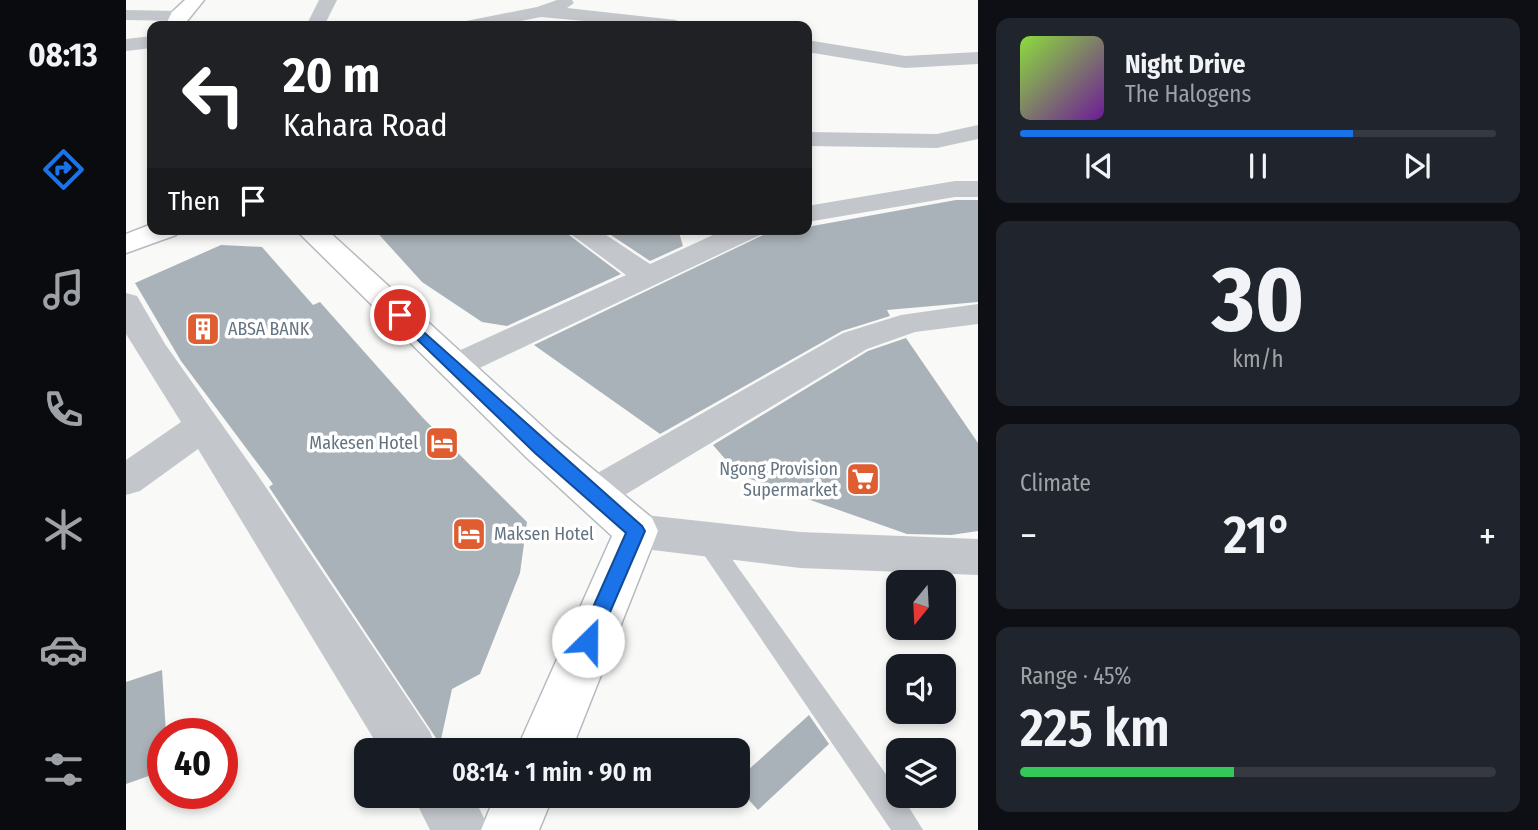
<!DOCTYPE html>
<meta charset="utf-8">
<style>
:root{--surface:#171b24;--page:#20242c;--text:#f1f3f6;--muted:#9ea1a6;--line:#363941;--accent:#1a73e8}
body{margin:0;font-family:"Fira Sans Condensed",sans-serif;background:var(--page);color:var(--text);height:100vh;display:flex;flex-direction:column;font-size:26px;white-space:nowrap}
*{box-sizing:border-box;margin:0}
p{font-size:23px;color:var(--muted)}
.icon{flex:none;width:38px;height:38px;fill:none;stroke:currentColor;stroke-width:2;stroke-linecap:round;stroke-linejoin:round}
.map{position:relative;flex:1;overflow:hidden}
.side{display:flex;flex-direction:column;gap:18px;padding:18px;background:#0d0f14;width:560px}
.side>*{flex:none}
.top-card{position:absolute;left:21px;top:21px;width:665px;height:214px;border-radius:14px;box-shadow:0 4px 10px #0003;background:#202124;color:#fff;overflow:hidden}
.needle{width:46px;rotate:198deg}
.fabs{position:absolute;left:760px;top:570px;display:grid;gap:14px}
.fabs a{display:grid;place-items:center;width:70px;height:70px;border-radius:14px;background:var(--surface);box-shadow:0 4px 10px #0003;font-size:35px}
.speed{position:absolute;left:21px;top:718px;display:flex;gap:14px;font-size:35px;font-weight:700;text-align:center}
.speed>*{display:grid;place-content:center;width:91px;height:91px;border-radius:50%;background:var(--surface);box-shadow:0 4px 10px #0003;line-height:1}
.speed .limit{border:10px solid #d22;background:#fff;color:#111}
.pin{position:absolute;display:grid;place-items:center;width:60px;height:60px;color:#fff;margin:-30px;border:4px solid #fff;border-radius:50%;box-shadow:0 2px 7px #0007}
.me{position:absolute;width:77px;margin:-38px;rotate:23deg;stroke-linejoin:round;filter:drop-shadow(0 0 5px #0008)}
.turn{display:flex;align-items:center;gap:24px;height:147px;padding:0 21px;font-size:32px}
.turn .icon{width:91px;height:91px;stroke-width:2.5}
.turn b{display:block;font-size:49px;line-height:60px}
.then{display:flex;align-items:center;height:66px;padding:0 21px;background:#0003;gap:14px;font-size:26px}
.big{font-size:52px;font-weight:600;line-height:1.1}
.side .widget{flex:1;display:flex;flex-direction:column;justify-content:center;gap:10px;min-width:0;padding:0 24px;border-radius:14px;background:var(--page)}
.side .dial{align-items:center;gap:0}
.dial b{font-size:91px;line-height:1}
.song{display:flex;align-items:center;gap:21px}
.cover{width:84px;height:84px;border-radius:10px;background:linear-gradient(135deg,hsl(90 70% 55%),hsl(280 70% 35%))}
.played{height:7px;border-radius:4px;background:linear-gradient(90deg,var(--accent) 70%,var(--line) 70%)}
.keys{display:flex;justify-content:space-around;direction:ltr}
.heat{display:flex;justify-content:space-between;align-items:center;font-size:38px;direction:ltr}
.charge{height:10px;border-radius:5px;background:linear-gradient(90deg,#34c759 45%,var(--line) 0)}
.trip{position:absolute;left:228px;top:738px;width:396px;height:70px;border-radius:14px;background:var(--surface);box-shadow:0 4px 10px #0003;font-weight:600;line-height:70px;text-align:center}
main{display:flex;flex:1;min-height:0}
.dock{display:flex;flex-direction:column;width:126px;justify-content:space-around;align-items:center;background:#090b0e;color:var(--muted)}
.dock .icon{width:49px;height:49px}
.dock .selected{color:var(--accent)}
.dock b{font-size:32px;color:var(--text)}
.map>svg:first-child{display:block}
.building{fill:#a9b2b8}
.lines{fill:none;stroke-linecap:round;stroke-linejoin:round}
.secondary-casing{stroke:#b5babf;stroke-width:3}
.lane{fill:#c3c7cb;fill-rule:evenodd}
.street{fill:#c3c7cb;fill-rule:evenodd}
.secondary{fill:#fff;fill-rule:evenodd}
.route{fill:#1a73e8;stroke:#114b97;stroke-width:2}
.labels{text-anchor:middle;stroke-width:7;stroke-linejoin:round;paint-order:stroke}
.poi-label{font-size:18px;fill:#657482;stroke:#fff;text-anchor:start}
</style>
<main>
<nav class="dock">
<b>08:13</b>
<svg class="icon selected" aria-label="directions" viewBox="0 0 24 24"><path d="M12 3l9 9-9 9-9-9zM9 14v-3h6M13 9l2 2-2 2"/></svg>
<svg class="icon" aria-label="music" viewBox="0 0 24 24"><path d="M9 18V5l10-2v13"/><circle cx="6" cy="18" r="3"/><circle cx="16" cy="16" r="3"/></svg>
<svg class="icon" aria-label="phone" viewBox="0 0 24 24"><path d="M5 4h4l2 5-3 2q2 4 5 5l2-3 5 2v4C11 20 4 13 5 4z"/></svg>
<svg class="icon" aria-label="climate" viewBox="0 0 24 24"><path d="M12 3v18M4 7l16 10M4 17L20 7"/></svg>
<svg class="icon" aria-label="car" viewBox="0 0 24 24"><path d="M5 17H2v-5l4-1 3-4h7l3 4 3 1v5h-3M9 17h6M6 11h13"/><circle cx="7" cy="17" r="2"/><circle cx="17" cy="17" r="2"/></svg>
<svg class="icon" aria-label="filters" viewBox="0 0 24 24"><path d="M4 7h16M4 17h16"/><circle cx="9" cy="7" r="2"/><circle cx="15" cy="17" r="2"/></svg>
</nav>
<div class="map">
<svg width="852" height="830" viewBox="0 0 852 830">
<rect width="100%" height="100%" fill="#f9f9f7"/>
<path class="building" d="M830,200H852V302L761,310L764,316L716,331L534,434L408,345L637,235L681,229V227Z
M248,229H435L495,274L381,326L356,322L296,282Z
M476,229H552L557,246L524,261Z
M95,245L136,247L187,305L194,302L297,418L401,522L394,573L354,674L326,689L314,744L143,487L147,484L55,361L9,283Z
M780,338L852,443V531L825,535L781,534L613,475L587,445L742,351Z
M36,670L40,733H37V771L0,784V682Z
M683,715L703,744L632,810L611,787V780Z"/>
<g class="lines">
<g class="secondary-casing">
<path id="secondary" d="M59,0H78L57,26H39L46,12Z
M26,224V229H54L50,235L0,253V234Z
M169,229H200L429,438L526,518L532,531L445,751H390L486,536L401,458Z
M369,796H427L413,830H355Z"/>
</g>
<path class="lane" d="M580,531L588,534L772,791V796H776L797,830H765L572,546L569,540L572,534Z"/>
<path class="street" d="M193,0H211L198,26H180Z
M431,0H446L448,3L441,8L550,20L559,26H513L415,17L369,26H333L335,22L411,7Z
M0,10L53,11L62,16L53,21L0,20Z
M26,36V48L0,51V39Z
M681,40L779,56L852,52V64L779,68L681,52Z
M852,125V139L811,148L681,146L682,132L811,134Z
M829,181H852V197H829L681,222V206Z
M438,229H471L524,264L600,229H638L634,235L341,374L329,377L317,374L312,366L317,358L500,275Z
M0,293L11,296L39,344L133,477L304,732L311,751H255L72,449L14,491L0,495V460L55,422L0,334Z
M852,304V324L789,332L741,349L482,505L468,510L454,505L448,494L454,483L717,333L775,315Z
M510,514L674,532L852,539V575L674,568L510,548L495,543L489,531L495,519Z
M287,796H347L364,830H304Z"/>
<use href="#secondary" class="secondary"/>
</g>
<path class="route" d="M274,311L516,526L519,531L469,647L462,650L455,647L452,641L500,533L409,453L269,318V312Z"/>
<defs>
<g id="building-square" transform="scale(1.75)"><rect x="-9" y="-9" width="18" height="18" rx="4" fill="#e05d31" stroke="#fff"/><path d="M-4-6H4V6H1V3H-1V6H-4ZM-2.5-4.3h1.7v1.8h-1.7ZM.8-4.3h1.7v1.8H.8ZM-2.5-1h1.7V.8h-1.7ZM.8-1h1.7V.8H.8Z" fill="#fff"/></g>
<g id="hotel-square" transform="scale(1.75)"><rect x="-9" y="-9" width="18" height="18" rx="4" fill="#e05d31" stroke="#fff"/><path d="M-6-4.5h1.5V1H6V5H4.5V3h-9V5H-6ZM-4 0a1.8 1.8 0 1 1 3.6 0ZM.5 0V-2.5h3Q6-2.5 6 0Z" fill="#fff"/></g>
<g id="supermarket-square" transform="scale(1.75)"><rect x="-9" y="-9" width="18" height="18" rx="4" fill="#e05d31" stroke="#fff"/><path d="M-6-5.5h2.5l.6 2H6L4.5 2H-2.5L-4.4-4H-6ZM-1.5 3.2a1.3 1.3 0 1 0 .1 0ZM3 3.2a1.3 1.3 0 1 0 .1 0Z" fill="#fff"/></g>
</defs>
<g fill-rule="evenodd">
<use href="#building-square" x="77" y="329"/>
<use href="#hotel-square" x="316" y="443"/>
<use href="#supermarket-square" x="737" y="479"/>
<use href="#hotel-square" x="343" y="534"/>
</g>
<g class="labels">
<g class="poi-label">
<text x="102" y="335">ABSA BANK</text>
<text x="292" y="449" text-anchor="end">Makesen Hotel</text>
<text x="712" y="475" text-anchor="end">Ngong Provision<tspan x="712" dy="21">Supermarket</tspan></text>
<text x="368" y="540">Maksen Hotel</text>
</g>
</g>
</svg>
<div class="fabs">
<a><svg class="needle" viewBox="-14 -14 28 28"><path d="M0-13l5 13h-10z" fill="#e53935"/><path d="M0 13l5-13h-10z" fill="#9ea1a6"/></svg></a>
<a><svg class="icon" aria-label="sound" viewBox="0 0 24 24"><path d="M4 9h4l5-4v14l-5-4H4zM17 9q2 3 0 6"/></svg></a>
<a><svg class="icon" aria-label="layers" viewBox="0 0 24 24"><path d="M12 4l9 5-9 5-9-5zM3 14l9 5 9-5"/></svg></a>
</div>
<div class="speed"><div class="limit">40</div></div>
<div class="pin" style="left:274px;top:315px;background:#d93025"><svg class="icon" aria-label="arrive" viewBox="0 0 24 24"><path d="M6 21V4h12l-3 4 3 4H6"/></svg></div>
<svg class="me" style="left:462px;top:641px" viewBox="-20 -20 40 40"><circle r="19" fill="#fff"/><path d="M0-13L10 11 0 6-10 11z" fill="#1a73e8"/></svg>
<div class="trip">08:14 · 1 min · 90 m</div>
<div class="top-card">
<div class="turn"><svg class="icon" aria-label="left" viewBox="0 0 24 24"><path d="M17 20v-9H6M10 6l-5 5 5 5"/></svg><div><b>20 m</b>Kahara Road</div></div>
<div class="then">Then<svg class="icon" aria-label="arrive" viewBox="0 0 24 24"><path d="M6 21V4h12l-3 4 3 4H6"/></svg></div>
</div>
</div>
<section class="side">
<div class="widget">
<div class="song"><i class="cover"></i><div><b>Night Drive</b><p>The Halogens</p></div></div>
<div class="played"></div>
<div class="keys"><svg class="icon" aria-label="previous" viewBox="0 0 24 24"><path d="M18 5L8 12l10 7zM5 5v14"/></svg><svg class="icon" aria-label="pause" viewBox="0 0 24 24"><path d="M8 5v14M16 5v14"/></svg><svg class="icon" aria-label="next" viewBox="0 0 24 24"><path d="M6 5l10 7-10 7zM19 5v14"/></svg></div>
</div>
<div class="widget dial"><b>30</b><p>km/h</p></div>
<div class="widget"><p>Climate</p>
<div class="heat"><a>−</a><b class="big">21°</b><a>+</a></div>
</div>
<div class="widget"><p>Range · 45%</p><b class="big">225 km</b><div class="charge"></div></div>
</section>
</main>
